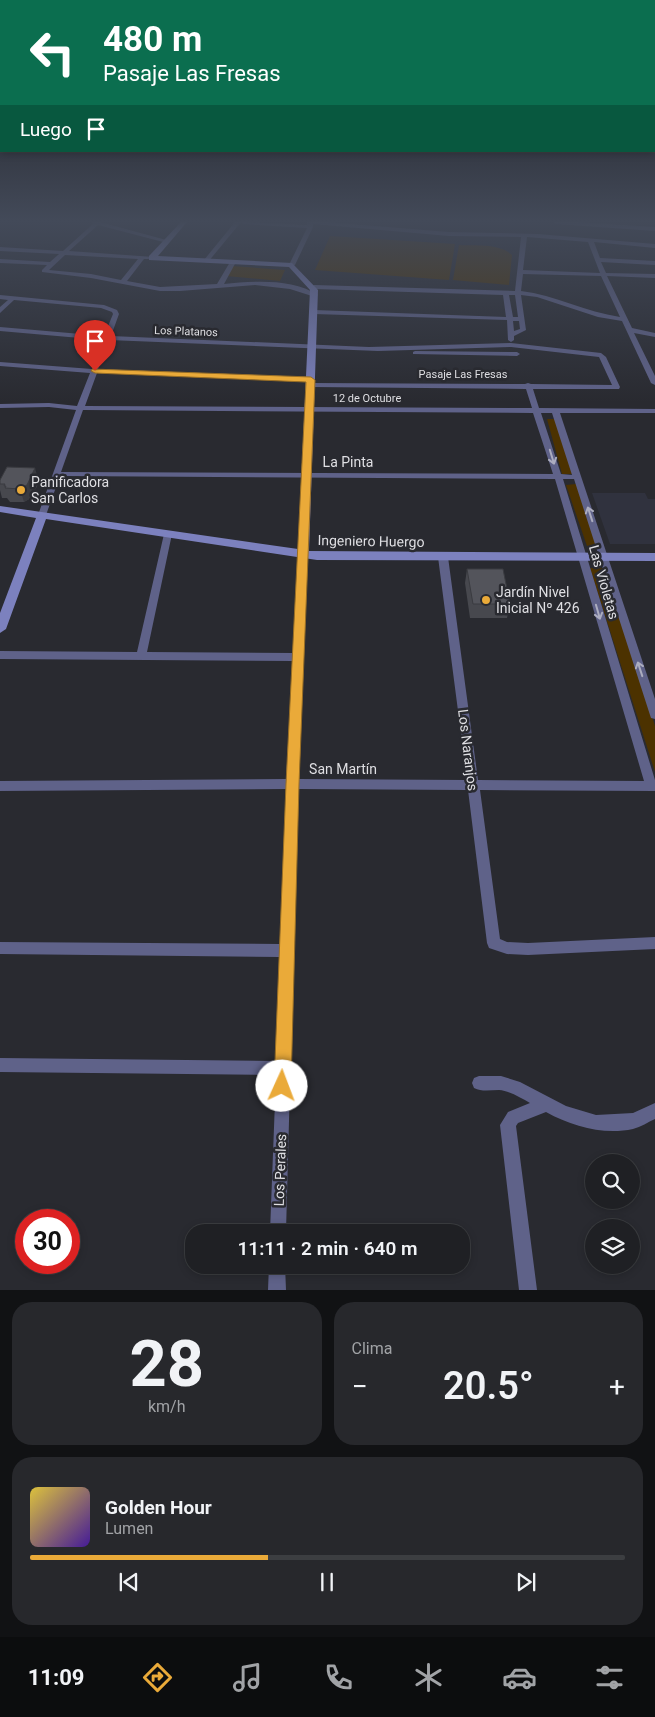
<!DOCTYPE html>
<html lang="es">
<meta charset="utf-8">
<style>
:root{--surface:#1f2024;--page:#27282c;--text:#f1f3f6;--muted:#a1a3a6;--line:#3c3e41;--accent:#eaaa39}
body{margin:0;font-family:Roboto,sans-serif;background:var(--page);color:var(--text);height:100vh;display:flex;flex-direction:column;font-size:19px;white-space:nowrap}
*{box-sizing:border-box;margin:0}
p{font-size:16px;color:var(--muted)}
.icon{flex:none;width:28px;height:28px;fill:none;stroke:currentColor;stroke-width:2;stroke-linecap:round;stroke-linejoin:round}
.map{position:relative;height:1290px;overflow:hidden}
.panel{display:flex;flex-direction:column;gap:12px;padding:12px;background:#111214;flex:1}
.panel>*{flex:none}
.guide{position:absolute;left:0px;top:0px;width:655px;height:152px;box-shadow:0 2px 8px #0003,0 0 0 1px var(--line);background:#0b6e4f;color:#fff;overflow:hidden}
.fabs{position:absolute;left:585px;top:1154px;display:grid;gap:10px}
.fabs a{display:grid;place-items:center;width:55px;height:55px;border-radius:50%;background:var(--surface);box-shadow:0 2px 8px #0003,0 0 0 1px var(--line);font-size:25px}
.speed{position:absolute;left:15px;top:1209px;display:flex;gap:10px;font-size:25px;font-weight:700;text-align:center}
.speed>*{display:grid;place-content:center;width:65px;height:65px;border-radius:50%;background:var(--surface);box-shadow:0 2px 8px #0003,0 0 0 1px var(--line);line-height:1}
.speed .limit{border:8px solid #d22;background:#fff;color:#111}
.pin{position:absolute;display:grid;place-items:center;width:42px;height:42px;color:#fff;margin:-51px -21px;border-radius:50% 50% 50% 0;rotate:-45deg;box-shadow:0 0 5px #0007}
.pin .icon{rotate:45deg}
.me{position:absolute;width:55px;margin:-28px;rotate:2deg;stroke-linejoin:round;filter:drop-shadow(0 0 4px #0008)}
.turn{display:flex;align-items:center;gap:18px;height:105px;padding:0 20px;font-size:22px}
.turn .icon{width:65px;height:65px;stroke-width:2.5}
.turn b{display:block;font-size:35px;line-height:42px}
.then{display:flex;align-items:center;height:48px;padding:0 20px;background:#0003;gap:10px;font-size:19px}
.big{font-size:38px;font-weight:600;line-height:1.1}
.panel .card{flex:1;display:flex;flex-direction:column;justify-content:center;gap:8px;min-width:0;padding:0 18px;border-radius:20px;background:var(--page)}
.panel .dial{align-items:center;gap:0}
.dial b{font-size:65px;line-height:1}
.song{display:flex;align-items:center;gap:15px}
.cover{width:60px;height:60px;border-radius:8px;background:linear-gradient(135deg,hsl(50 70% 55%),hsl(260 70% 35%))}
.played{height:5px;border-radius:2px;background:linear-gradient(90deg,var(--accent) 40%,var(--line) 40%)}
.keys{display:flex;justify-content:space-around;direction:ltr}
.heat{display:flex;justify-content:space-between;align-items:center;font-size:28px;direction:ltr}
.panel .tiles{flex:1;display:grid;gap:12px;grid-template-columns:1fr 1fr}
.card:last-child{grid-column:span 2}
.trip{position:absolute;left:185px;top:1224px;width:285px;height:50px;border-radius:20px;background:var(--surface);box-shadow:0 2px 8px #0003,0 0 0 1px var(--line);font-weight:600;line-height:50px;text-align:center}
.menu{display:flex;height:80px;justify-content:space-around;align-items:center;background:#0c0d0e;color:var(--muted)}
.menu .icon{width:35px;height:35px}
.menu .active{color:var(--accent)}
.menu b{font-size:22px;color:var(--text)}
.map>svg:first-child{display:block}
.built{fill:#30323e}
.green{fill:#4c3200}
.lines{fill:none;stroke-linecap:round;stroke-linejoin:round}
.street{fill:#5f6289;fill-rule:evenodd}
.secondary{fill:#7c81be;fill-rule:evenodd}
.wall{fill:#47484e}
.shaded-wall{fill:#3a3b40}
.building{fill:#53545b;stroke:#3a3b40}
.oneway{stroke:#acadbf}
.route{fill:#eaaa39;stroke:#986e25}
.poi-dot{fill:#eaaa39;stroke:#292a30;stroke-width:2}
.labels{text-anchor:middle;stroke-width:5;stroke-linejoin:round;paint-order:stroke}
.far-street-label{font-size:11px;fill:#dfdfe3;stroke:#292a30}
.street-label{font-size:14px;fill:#dfdfe3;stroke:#292a30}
.poi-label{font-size:14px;fill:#dfdfe3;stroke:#292a30;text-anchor:start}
</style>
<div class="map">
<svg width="655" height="1290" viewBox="0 0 655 1290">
<rect width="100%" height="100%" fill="#292a30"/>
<path class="built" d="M592,493H645L648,499H655V544H610Z"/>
<path class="green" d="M330,236L455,244L449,280L315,270Z
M459,245C476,246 499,243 512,255L509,285L453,280Z
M232,266L285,270L280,281L226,276Z
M547,419H555L573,474H562Z
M576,484L598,549H588L566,485Z
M590,568H604L655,726V772Z"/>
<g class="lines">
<path class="street" d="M92,222H100L170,241L167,243L98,225L69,251L154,257V259H144L127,281L160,287L217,284L230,262L233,260L236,262L224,284C253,281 292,278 318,295L315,297L290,289L255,285L180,291H160L91,278L42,272V270L47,265L0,263V259L50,262L59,254L0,251V247L63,251L94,223ZM65,255L138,259L121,280L91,274L49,270Z
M235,222H241L208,262H204V260Z
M241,222L307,225V222H326L449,232L538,234L655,244V248L594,242L600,258L655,261V265L601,262L606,273L655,274V278L607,276L632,328L655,333V337L634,333L655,376V385L651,383L622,321L598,317L537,297L521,295L526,330L514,336V340L511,342L508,340L507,320L314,314L311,312L314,310L506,317L503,295L314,289L311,287L314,285L515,291L521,237L449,236L313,224V227L295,265L292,267L289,265L307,228L244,224ZM527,237L588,242L600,273L523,270ZM523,274L601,276L620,317C586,312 555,295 521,291ZM509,295H515L518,317H513ZM513,321H519L520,329L514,331Z
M553,222H576L655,227V231L556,224Z
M0,295L104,305L117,310L119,314L111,336L369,347L511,343L601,353L606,357L620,387L619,389H533L539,408L655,409V413H560L655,699V719L651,718L650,715L574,479H563L655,780V791L480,790L500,939L507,942L528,943L655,937V949L528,955L507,954L489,948L487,943L468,790L298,789L286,1232H270L276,1075L0,1072V1058L276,1061L280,957L0,954V942L280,944L286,789L0,791V781L286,779L293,661L0,659V651L137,652L164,534L168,531L172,534L147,652L293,653L299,554L303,551L306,552L307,554L298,779L467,780L438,557L443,554L448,557L478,780L644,781L555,479L60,476L46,515L45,517H39L38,515L76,410L49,407L0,408V404L49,403L77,406L90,373L0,366V362L92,369L103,340L0,331V327L104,336L113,314L112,312L101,308L14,300L0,313V307L8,300L0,299ZM109,340L378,351L511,347L599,357L612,385L531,384L528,383L525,384L311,383L307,385L311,387L526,389L532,408L85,406L97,373L311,381L315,379L311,377L98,369ZM83,410L533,413L553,474L61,472ZM541,413H552L572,475L561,474Z
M415,351L517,352L520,354L517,356L413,354V352Z
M479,1076H501L520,1082L566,1106L596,1115L633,1113L655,1103V1119C648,1122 641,1127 633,1129C604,1135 573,1127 546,1112L518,1123L516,1126L537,1290H519L500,1125L508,1112L530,1103C521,1098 510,1091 499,1090C490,1090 482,1092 474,1088L472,1083L474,1078Z
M269,1265H285L286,1290H268Z"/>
<path class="secondary" d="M181,222H187L158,256L292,263L318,290L309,551L655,553V561L317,560L46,519L6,629L0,633V613L36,518L0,512V506L298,549L310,290L289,267L149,260V256Z"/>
</g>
<path class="wall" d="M0,480L39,482L31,498L24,502H10L7,498H2L0,490Z
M467,569L510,604L507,618H470L465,583Z"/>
<path class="shaded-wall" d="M35,468L39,482L31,498L24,502L20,489Z"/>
<path class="building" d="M7,467L35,468L27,485L20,489L5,488L6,486H4L5,484H0V480Z
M467,569H503L510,604H473Z"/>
<defs><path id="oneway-shaft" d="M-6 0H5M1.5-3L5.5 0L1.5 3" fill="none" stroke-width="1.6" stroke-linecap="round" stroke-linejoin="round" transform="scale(1.25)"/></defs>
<g class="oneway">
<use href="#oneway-shaft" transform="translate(552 457) rotate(73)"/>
<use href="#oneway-shaft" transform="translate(590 514) rotate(-108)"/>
<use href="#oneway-shaft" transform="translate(598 612) rotate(74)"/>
<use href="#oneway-shaft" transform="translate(640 669) rotate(-108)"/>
</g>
<linearGradient id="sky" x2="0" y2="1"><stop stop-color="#17171a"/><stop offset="0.55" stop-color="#434a59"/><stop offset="1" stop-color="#434a59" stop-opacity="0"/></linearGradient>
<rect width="655" height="402" fill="url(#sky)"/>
<path class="route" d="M92,369L311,377L315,380L299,784L291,1086L288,1092L282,1095L276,1092L274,1086L286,784L306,382L95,373L91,371Z"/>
<g class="poi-dot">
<circle cx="21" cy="490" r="5"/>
<circle cx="486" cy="600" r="5"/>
</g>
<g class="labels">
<g class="far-street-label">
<text transform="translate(186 331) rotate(2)" y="4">Los Platanos</text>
<text x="463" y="378">Pasaje Las Fresas</text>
<text x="367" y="402">12 de Octubre</text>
</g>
<g class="street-label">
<text x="348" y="467">La Pinta</text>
<text transform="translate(371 541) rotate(1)" y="5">Ingeniero Huergo</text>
<text transform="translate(604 582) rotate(74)" y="5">Las Violetas</text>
<text transform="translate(468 750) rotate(83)" y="5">Los Naranjos</text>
<text x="343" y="774">San Martín</text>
<text transform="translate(280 1170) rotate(-88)" y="5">Los Perales</text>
</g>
<g class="poi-label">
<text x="31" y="487">Panificadora<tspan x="31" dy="16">San Carlos</tspan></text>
<text x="496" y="597">Jardín Nivel<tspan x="496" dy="16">Inicial Nº 426</tspan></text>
</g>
</g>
</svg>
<div class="fabs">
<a><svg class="icon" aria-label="search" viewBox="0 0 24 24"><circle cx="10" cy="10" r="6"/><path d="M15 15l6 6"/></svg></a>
<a><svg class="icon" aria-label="layers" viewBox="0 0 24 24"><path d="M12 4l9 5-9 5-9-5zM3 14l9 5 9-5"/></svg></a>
</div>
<div class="speed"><div class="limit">30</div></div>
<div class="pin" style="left:95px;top:371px;background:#d93025"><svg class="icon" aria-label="arrive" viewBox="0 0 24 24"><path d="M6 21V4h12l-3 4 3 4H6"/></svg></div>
<svg class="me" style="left:282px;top:1086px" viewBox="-20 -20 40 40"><circle r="19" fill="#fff"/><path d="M0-13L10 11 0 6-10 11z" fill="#eaaa39"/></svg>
<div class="trip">11:11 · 2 min · 640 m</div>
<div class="guide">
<div class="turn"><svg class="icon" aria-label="left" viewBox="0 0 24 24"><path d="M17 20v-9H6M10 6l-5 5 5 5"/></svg><div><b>480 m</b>Pasaje Las Fresas</div></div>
<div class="then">Luego<svg class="icon" aria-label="arrive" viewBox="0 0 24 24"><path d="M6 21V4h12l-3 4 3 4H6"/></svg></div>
</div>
</div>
<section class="panel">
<div class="tiles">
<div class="card dial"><b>28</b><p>km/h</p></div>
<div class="card"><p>Clima</p>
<div class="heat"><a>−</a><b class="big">20.5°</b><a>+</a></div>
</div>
<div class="card">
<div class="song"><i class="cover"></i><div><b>Golden Hour</b><p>Lumen</p></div></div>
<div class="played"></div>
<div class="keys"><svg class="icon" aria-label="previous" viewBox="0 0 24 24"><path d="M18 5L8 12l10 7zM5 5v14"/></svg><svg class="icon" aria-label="pause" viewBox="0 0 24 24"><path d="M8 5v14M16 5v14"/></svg><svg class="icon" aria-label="next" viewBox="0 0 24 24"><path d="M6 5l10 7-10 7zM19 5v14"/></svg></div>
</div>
</div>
</section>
<nav class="menu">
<b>11:09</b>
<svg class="icon active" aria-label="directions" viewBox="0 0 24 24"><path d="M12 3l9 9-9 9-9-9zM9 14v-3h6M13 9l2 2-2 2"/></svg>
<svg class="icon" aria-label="music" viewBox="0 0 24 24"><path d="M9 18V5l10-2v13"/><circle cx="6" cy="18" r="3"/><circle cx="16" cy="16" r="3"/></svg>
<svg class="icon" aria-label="phone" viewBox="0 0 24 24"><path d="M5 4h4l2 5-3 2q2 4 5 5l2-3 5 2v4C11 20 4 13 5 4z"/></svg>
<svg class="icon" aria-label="climate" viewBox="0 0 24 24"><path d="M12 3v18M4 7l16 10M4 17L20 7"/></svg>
<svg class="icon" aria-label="car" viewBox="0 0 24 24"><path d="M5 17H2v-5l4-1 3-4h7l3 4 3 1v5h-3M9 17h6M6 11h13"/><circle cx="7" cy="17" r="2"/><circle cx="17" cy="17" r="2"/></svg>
<svg class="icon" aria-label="filters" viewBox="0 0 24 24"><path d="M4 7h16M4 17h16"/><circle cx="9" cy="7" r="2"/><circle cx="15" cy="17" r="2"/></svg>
</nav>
